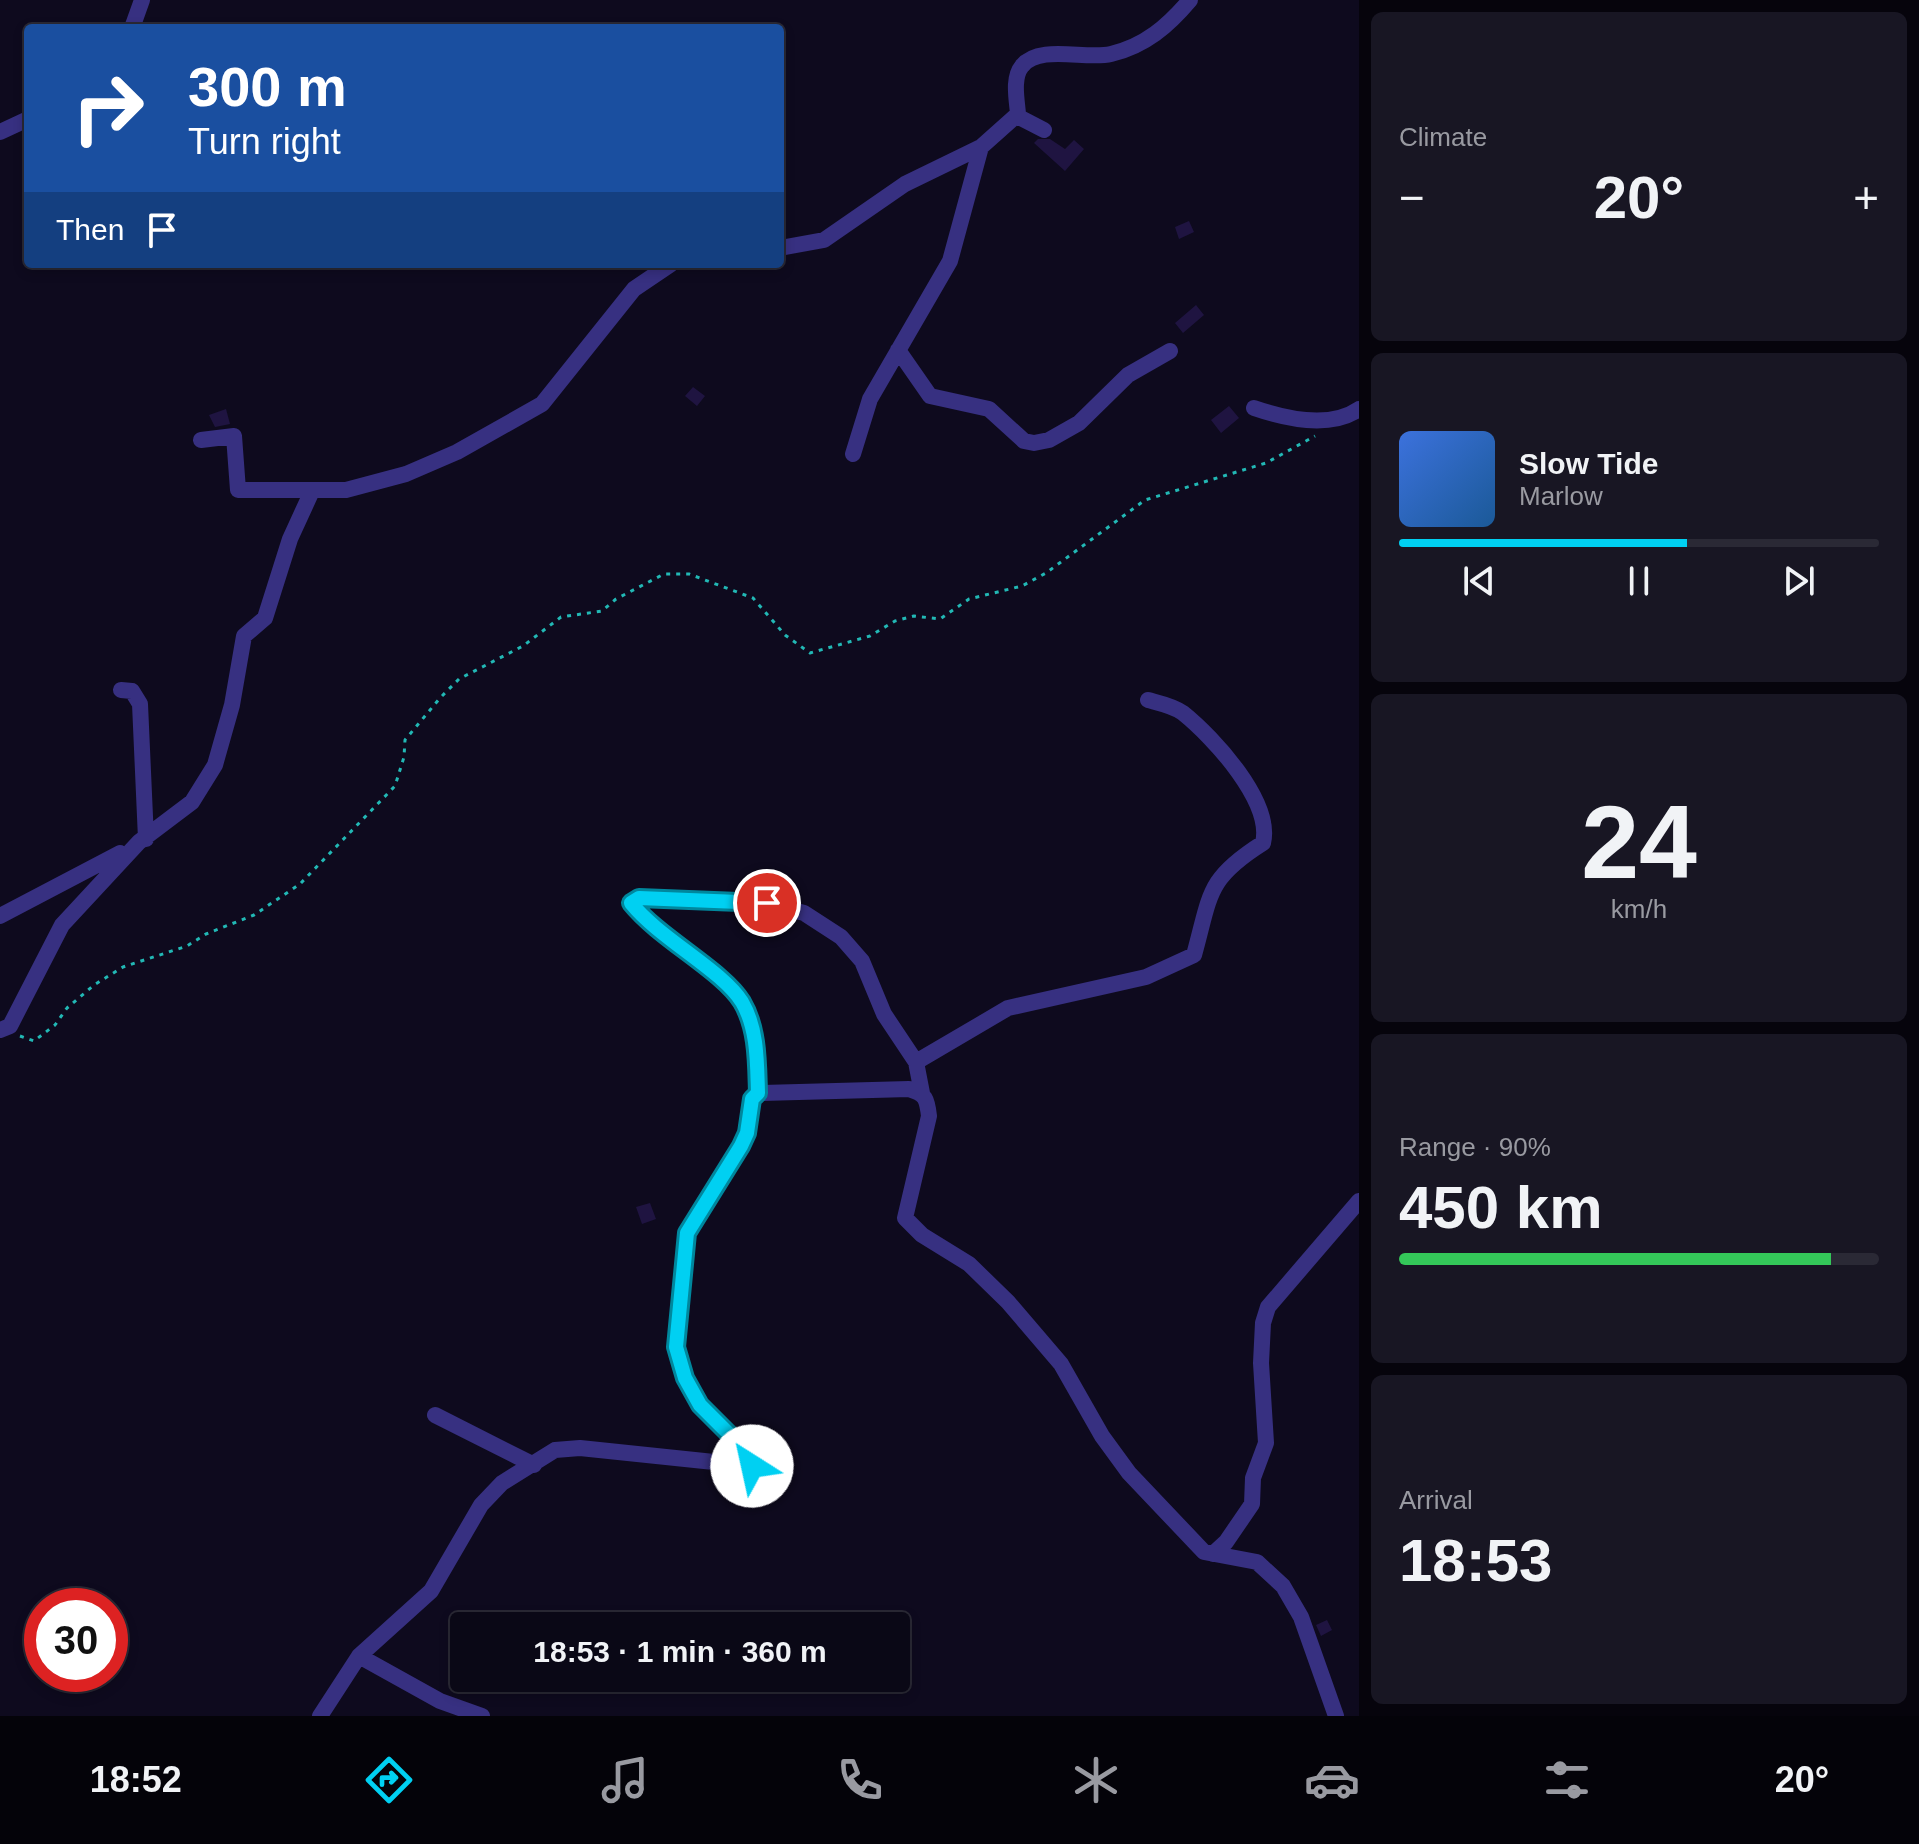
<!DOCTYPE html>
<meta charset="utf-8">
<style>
:root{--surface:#0a0816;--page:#181623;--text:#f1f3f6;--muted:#999aa1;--line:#2a2935;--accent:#00d0f2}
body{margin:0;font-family:Helvetica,sans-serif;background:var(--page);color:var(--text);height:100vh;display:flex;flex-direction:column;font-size:30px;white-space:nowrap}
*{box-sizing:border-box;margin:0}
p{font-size:26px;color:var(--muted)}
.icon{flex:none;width:44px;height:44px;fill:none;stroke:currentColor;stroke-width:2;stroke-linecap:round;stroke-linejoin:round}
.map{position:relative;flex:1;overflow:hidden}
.sheet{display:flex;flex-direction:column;gap:12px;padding:12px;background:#06040c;width:560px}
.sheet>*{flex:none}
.top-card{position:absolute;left:24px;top:24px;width:760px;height:244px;border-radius:8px;box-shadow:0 4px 12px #0003,0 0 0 2px var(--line);background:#1a4fa0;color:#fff;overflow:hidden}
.speed{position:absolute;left:24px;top:1588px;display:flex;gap:16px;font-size:40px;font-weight:700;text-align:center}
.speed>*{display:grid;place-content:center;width:104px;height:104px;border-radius:50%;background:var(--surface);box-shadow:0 4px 12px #0003,0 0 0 2px var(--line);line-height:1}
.speed .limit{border:12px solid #d22;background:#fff;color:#111}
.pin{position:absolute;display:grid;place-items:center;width:68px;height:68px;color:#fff;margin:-34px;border:4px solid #fff;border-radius:50%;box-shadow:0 2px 8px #0007}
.me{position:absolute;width:88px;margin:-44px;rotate:325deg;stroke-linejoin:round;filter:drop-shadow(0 0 6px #0008)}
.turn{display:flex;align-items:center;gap:28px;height:168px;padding:0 32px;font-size:36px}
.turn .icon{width:104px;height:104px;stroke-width:2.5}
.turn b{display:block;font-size:56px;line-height:68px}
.then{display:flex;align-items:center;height:76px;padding:0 32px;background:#0003;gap:16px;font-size:30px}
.big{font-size:60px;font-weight:800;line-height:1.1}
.sheet .tile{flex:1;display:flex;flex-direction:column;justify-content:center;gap:12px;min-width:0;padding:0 28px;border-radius:12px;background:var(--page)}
.sheet .dial{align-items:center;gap:0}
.dial b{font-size:104px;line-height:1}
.song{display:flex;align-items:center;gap:24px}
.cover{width:96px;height:96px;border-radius:12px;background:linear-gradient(135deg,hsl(220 70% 55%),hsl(210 70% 35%))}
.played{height:8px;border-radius:4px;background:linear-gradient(90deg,var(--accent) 60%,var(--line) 60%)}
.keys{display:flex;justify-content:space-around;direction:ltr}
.heat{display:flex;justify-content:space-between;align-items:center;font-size:44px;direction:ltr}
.charge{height:12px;border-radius:6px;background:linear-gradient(90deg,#34c759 90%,var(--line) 0)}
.trip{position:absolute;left:450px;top:1612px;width:460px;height:80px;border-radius:8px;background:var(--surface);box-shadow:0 4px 12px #0003,0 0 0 2px var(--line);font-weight:800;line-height:80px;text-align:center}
.dock{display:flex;height:128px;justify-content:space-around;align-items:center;background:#040309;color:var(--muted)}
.dock .icon{width:56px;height:56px}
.dock .current{color:var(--accent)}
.dock b{font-size:36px;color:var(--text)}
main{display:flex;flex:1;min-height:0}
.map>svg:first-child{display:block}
.building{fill:#1f1441}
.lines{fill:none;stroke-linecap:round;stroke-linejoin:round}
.path{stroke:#22b8b5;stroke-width:3;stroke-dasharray:4 6;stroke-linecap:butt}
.minor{stroke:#373081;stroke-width:16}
.route-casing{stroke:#00879d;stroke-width:20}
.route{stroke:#00d0f2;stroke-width:14}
</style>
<main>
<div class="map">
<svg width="1359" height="1716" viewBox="0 0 1359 1716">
<rect width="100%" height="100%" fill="#0e0a1e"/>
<path class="building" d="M1038,139H1050L1065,149L1074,140L1084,149L1065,171L1034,143Z
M1189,221L1194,232L1179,239L1175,227Z
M1196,305L1204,315L1183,333L1175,323Z
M693,387L705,396L697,406L685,396Z
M1229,406L1239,418L1221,433L1211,420Z
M226,409L230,424L215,427L209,415Z
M650,1203L656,1219L642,1224L636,1207Z
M1327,1620L1332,1630L1321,1636L1316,1625Z"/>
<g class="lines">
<path class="path" d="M20,1036L34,1041L55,1025L67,1008L94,985L123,967L187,946L206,934L254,915L300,884L395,786L404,757L405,740L440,698L459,679L523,646L561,617L602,611L616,599L664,574H689L753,598L785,635L810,653L870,636L895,621L914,616L940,619L969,599L1022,586L1046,573L1145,500L1266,463L1315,436"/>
<path class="minor" d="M132,28L142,0
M1017,116L1044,130
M0,132L28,119
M780,248L824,240L905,184L981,147L1018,114C1017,100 1012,78 1022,66C1039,44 1086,60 1111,54C1145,46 1168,26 1190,0
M898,350L930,396L989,409L1024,441L1034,443L1049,440L1079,423L1128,375L1170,351
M1254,408C1286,419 1330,429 1359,409
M201,440L234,436L238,490H346L406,474L457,452L542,404L634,289L671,264
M853,454L870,399L950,261L981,147
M121,690L132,691L140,704L146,839
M0,916L120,853
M0,1030L10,1026L62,925L139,842L192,802L215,765L232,705L244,636L265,618L290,539L312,491
M916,1062L1008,1008L1146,977L1194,955C1211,894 1206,879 1263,843C1273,802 1214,738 1183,713C1174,706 1159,703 1148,700
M758,1093C757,1063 758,1029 742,1002C722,970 660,939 631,903L639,898L767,903L804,913L841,937L862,961L884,1014L916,1062L922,1093
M435,1415L534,1465
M1213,1554L1226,1542L1252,1504L1253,1478L1266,1443L1261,1363L1263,1323L1268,1307L1359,1201
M359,1656L440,1701L482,1716
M320,1716L359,1656L431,1591L481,1505L502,1483L555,1450L580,1448L752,1466V1457L700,1405L685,1378L676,1347L687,1233L741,1146C749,1130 746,1107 758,1093L909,1089C926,1094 927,1099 929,1116L905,1218L922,1235L969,1264L1008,1302L1061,1364L1102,1436L1129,1473L1204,1552L1257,1562L1283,1586L1301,1617L1336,1716"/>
</g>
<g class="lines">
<g class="route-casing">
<path id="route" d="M752,1466V1457L700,1405L685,1378L676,1347L687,1233L741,1146L747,1133L752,1099L758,1093C757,1064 758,1029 742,1002C722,970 660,939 631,903L639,898L767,903"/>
</g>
<use href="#route" class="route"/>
</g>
</svg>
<div class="speed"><div class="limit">30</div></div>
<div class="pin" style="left:767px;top:903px;background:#d93025"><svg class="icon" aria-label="arrive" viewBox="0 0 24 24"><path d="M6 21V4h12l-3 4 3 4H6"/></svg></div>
<svg class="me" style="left:752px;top:1466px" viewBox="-20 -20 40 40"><circle r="19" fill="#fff"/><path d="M0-13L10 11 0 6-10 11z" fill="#00d0f2"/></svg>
<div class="trip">18:53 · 1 min · 360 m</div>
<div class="top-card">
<div class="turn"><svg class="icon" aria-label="right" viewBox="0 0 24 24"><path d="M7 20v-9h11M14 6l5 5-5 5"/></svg><div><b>300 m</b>Turn right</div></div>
<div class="then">Then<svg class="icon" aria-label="arrive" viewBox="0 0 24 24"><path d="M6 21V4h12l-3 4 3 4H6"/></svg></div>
</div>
</div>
<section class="sheet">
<div class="tile"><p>Climate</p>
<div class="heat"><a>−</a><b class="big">20°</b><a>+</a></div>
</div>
<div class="tile">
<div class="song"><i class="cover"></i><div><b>Slow Tide</b><p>Marlow</p></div></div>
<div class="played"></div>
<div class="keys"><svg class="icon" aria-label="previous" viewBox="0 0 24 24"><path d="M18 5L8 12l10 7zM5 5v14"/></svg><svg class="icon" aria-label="pause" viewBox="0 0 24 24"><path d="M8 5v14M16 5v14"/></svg><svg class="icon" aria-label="next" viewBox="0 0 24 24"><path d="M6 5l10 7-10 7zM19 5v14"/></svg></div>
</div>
<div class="tile dial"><b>24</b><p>km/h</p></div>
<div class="tile"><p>Range · 90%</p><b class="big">450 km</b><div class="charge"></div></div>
<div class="tile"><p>Arrival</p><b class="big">18:53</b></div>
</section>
</main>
<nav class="dock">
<b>18:52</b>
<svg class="icon current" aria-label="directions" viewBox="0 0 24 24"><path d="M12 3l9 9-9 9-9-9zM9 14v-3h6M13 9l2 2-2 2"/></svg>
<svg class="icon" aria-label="music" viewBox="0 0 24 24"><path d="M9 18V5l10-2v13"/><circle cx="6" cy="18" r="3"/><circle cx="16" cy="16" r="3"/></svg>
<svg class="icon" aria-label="phone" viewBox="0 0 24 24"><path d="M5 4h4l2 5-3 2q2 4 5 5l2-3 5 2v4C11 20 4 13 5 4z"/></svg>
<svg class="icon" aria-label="climate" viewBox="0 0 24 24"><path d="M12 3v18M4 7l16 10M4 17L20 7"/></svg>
<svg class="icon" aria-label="car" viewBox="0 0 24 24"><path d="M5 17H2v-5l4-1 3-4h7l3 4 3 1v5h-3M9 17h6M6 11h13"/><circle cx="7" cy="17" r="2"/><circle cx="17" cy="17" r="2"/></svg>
<svg class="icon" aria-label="filters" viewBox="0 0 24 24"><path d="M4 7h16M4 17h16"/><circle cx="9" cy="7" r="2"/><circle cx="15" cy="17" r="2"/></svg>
<b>20°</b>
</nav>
